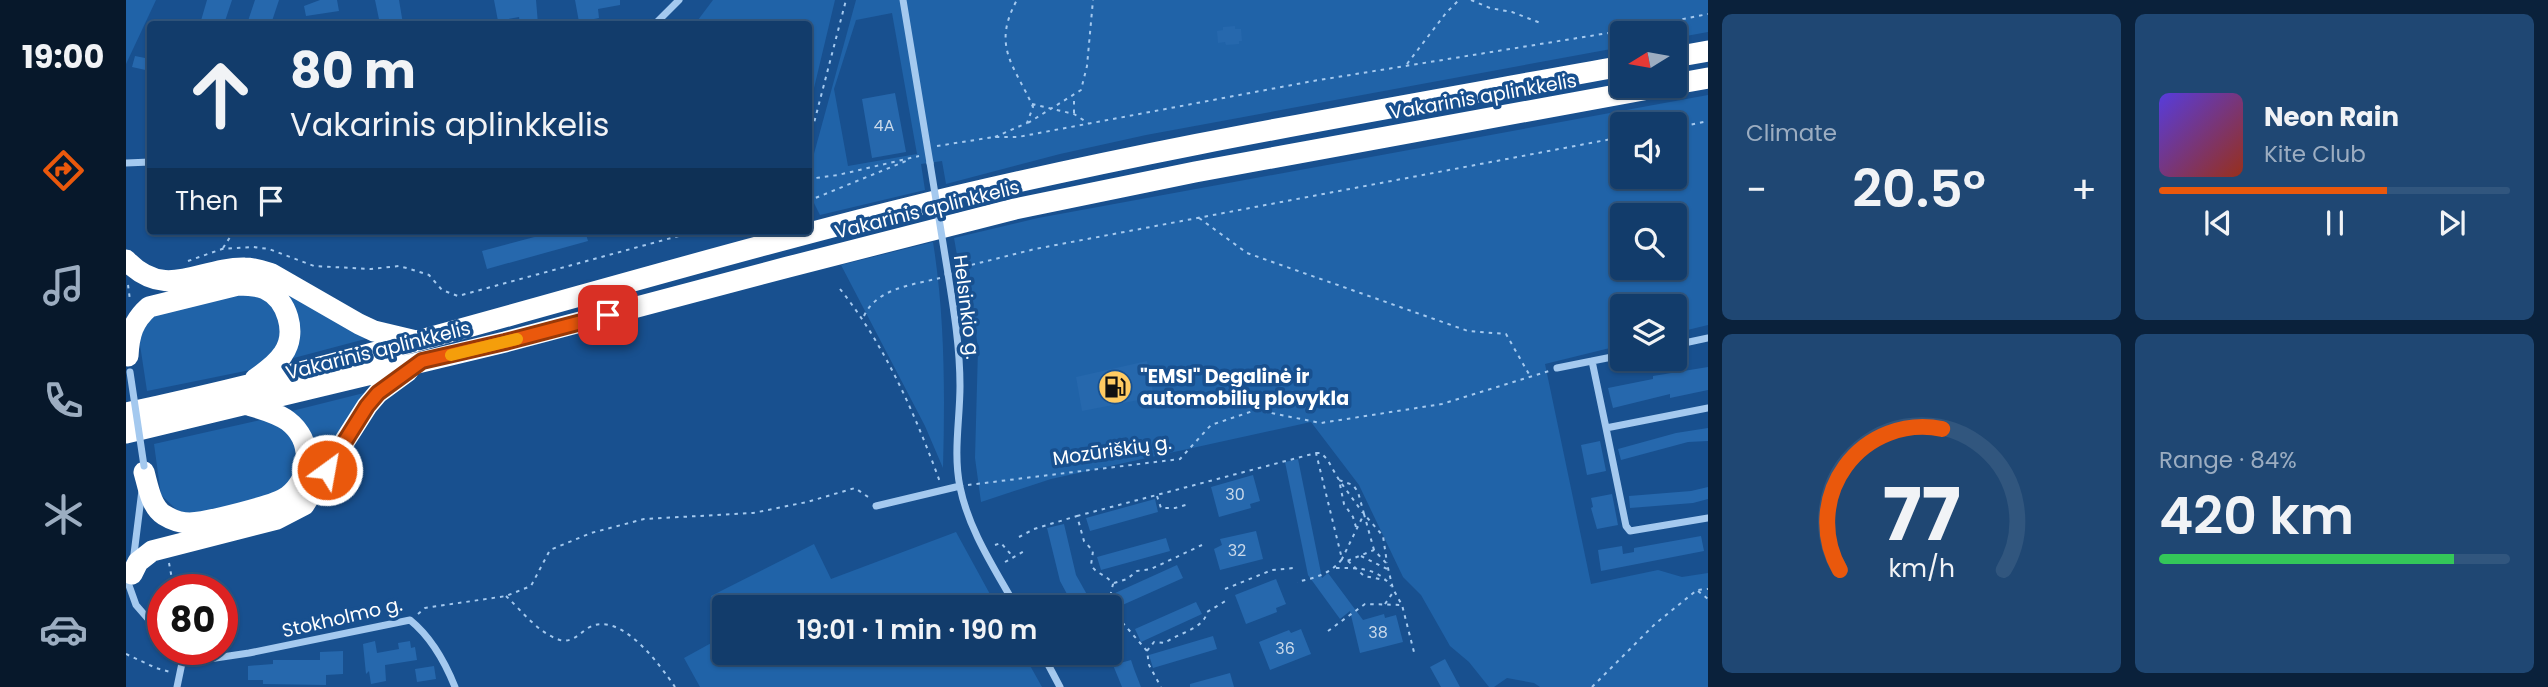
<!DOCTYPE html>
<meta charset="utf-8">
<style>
:root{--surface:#123c6b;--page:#1f4773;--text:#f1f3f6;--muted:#9cadc1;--line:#31567e;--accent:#ea580c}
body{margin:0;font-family:Poppins,sans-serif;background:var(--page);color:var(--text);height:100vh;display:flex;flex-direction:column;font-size:26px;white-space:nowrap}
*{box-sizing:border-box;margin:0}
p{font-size:23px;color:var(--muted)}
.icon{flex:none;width:38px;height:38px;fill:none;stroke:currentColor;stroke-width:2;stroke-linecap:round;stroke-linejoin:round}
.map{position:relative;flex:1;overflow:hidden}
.sheet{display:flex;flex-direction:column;gap:14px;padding:14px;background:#0a213b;width:840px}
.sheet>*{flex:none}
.guide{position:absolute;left:21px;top:21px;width:665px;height:214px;border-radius:7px;box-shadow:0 2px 5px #0004,0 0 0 2px var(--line);background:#123c6b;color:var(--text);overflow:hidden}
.needle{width:46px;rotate:259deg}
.fabs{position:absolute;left:1484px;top:21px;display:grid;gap:14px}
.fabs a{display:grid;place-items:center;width:77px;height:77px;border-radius:7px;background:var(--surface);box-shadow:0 2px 5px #0004,0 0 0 2px var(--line);font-size:35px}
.speed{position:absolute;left:21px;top:574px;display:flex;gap:14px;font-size:35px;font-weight:700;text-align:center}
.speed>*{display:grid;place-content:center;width:91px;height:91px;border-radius:50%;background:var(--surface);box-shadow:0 2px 5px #0004,0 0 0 2px var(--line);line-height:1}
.speed .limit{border:10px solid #d22;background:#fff;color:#111}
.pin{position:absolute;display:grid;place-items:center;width:60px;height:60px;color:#fff;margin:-30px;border-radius:14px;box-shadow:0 4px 10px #0006}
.me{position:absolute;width:77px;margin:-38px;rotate:32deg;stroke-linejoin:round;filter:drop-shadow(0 0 5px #0008)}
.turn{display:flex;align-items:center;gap:24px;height:147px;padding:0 28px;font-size:32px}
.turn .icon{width:91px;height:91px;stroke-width:2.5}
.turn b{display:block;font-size:49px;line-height:60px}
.then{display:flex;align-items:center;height:66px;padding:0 28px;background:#0003;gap:14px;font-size:26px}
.big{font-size:52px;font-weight:600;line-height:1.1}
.sheet .tile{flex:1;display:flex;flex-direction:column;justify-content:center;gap:10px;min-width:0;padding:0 24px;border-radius:10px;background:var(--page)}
.sheet .dial{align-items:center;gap:0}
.dial svg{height:182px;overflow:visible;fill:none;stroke:var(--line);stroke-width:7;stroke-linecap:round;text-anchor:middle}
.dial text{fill:var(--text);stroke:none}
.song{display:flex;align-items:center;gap:21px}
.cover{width:84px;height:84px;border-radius:10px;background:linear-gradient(135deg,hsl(250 70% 55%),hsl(10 70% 35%))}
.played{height:7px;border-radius:4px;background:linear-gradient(90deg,var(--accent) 65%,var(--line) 65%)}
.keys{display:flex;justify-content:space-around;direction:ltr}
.heat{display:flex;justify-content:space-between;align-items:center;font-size:38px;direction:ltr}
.charge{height:10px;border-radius:5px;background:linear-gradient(90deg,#34c759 84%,var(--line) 0)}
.sheet .tiles{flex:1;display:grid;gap:14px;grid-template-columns:repeat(2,1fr)}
.trip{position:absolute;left:586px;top:595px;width:410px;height:70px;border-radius:7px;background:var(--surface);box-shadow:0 2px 5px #0004,0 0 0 2px var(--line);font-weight:600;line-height:70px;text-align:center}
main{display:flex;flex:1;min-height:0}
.tab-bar{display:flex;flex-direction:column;width:126px;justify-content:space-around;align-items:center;background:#07182b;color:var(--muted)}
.tab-bar .icon{width:49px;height:49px}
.tab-bar .on{color:var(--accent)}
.tab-bar b{font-size:32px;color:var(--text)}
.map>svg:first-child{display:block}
.green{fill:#2063a8;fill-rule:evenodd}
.building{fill:#2668ad}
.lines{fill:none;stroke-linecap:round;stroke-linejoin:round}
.path{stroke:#a4c9ef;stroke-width:2;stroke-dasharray:3.5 5;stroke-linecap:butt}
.street{stroke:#a4c9ef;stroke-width:7}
.highway{stroke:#fff;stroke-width:21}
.street-bridge{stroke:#a4c9ef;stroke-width:7}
.route-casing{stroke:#983908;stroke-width:18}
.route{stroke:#ea580c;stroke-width:12}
.slow{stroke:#f59e0b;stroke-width:12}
.labels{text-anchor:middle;stroke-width:7;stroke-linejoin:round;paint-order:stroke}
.number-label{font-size:16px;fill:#c9d9ea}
.street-label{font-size:19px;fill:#fff;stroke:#18508f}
.poi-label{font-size:19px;font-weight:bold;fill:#fff;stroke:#18508f;text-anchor:start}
</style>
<main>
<nav class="tab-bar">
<b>19:00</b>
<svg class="icon on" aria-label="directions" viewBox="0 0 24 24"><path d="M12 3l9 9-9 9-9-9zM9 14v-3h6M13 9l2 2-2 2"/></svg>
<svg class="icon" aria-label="music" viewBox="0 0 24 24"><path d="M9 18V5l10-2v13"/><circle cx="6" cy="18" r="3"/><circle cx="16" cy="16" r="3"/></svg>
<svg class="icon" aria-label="phone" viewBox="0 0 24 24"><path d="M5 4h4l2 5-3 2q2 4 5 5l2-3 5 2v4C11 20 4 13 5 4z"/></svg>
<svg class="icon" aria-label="climate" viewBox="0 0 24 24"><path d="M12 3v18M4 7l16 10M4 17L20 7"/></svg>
<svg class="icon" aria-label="car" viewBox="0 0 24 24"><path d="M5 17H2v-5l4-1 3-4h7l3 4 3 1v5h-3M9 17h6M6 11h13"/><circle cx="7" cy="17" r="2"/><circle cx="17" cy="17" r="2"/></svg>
</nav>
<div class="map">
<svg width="1582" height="687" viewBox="0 0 1582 687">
<rect width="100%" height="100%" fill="#18508f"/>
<path class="green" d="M0,0H30L0,64Z
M587,0H709L683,109L682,24H569Z
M730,0H1582V32L1549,38V33H1496V47L1020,135L934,154L820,184L816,161L795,164L799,190L694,215L683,193V172ZM766,13L791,154L722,166L708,89L730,20Z
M1582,95V325L1549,333V306H1496V345L1419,364L1465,584L1532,570L1556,577L1582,573V687H1414L1408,683L1381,678L1368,687H1363L1343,662L1324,646L1295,595L1277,577L1233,485L1185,422L925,479L855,502L849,458L852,349L845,293L843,282L834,272L828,238L912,218ZM1496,124H1549V177H1496ZM1496,215H1549V268H1496Z
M807,242C819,317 819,393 817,468L799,426L715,265Z
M154,289L243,338L164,359Z
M130,292L154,313V348L129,369L21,391L13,338L23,317L106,293Z
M242,392L185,479L162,412Z
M135,420C162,425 168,439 173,464L157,491L66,516L51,510L35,495L28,444Z
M830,532L871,607H598V622L585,596L688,544L705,579Z
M598,636V653H897L916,687H574L558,658Z"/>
<path class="building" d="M81,0H106L98,24H74Z
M129,0H153L145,24H121Z
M194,0H211L213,11L180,16L178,6Z
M249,0H273L277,24H254Z
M368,0H410L412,24H394L393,17L372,21Z
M449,0H494V5L472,9L473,18L453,22Z
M1109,26V29H1115L1116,41H1113V44L1100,45L1099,42L1092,43L1091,31L1097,30V27Z
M9,56L24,59V71L6,67Z
M769,93L780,152L746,158L736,99Z
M431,231H459L462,241L361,269L356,251Z
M1021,361L1028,397L956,411L950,377Z
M1582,367V390L1544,398V394L1487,408L1482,388L1527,379V376Z
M1582,428V441L1562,442L1495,460L1492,449L1550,433Z
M1474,441L1480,471L1461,475L1455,445Z
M1172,459L1196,578L1202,573L1237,620L1258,614L1259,618L1270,615L1277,642L1234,653L1224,611L1214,619L1182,575L1159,462Z
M1127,475L1134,501L1124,504L1125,508L1093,517L1085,487Z
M1582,487V499L1567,503L1504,508L1503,496L1565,491Z
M1486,494L1492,525L1471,529L1465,508L1467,507L1465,498Z
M1029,499L1032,512L964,531L960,518Z
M938,524L950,575L968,607H948L934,581L921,528Z
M1130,531L1137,559L1094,570L1088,549L1096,545L1094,539Z
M1575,536L1578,551L1475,571L1472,550L1496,546L1497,554L1508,552V548Z
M1040,538L1044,551L975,570L971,557Z
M1051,565L1057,578L992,607L987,594Z
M1150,579L1160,604L1150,608L1151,612L1120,624L1109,595Z
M1070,602L1076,614L1015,642L1009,629Z
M1175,629L1185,654L1144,670L1133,642L1163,630L1165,633Z
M984,632L997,649L984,655Z
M1087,636L1091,649L1027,668L1023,655Z
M249,641L251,653L273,649L272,643L284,641L285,648L289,647L291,660L259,665L260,681L245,684L243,671L240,674L237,644Z
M217,651V674L200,675V685L137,684V680H122V666L147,664V660H194V652Z
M1319,659L1334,687H1315L1304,667Z
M1005,660L1008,669L1015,687H996L987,665Z
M308,666L310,679L291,682L289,669Z
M1104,673L1108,687H1064V684Z"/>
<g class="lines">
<path class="path" d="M1345,0L1364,8L1386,12L1417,24
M1281,64L1320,13L1333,0
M906,104L948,114L962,123
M948,113V98
M902,123L955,90L961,66L967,0
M1549,128L1582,121
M869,137L901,123L907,107C889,66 865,47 891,0
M682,146L720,0
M811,146L868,137H892L1187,81L1507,29L1582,14
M682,179L712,175L793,156
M682,201L780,161
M1073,218L1121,253L1342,331L1380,334L1404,376
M97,248L108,231
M62,261L96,249L127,247L143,249L188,266L245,269L273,266L284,269L303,275L316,290L332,296L571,231
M832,273L837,272L841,266L909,249L1496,137
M2,285L4,300
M714,289C759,345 789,414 814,482
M738,316C751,288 786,285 814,278
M1190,453H1195L1201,459L1213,480L1237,513
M842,485L1054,459L1085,425L1130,410L1195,423L1316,404L1423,371
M1031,496L1035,508H1049L1063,504
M951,516L1190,453L1216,559C1205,574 1188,578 1171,582
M1230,527L1227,517L1218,504L1213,480L1227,485L1232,492L1238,514L1257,536L1261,563
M893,537L908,529L951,516L958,541L967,551L965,565C970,574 981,575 987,584L984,597L990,615
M869,545L875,543L888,558
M1248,550L1238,514L1216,559L1221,561L1248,550L1261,564L1267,589L1276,605
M1235,556L1261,569
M1222,561L1238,576L1259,580
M879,562L900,550
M43,563L48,590
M1210,568C1231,568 1251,567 1265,586
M988,583L1001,579L1011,571L1025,569L1076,545
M1099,589L1146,570L1168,568
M1572,591L1582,599
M380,596C396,611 412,633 434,640C446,643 453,634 462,628C494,609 534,665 549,687
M1259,604L1268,591
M292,614L299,608L380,596L405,586L424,550L465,533L518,519L627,513L681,502L729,488L745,499
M984,619L990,615L1021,651L1023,665L1035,687
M1202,631L1239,604L1276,605L1289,656
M1021,651L1028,642L1039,643C1052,633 1078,629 1081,612L1103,599
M0,654L30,668L44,672
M1466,687L1529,624L1571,590L1582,589"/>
<path class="street" d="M777,0L804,163
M529,24L553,0
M0,163L24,162
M822,274C828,311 834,348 834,386C834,419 827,453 834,487C843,531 869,569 890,607
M1549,345L1582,338
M1466,361L1480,428
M1431,368L1496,355
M1582,408L1480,428L1500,526L1504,531L1582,518
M750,506L834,486
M7,562L16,490
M0,577L10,605L37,636
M49,649L56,663L51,687
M916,653L934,687
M56,663L123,653L284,620C305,637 319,662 329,687"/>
<path class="highway" d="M1549,57L1582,51
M1549,84L1582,78
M0,260C40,302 74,267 119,268C129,268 137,271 146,274L233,324L248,331L290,341
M2,356C3,335 7,321 23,307L112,285C122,285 130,285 139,289C161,299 172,333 157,354C150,365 139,372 129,379
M0,413C262,357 517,273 777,209C1014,150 1256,110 1496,66
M0,433L379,342L662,267L889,209L1069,172L1539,86
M18,472C22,486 25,507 38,515C46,520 55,523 64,523C81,522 149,506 162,496C186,477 187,440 162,421C151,413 136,409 122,405
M6,574L12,562L26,551L151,519L178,505L241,406L252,393L282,371"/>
<path class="street-bridge" d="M804,163L822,274
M4,372L18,466"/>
</g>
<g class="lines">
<g class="route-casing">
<path id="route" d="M201,470L241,406L252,393L296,361L379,342L482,315"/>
</g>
<use href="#route" class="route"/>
<path class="slow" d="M325,355L391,339"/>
</g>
<defs>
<g id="fuel-disc" transform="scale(1.75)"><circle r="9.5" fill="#ffcb62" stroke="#18508f"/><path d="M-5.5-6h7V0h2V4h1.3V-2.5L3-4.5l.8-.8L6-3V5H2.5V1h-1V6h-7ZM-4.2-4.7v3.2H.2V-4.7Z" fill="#111"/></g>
</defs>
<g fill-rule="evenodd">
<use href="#fuel-disc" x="989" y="387"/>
</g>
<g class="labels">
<g class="number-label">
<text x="758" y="131">4A</text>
<text x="1109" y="500">30</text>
<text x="1111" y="556">32</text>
<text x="1252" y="638">38</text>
<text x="1159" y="654">36</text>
</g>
<g class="street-label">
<text transform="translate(1357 96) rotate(-10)" y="7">Vakarinis aplinkkelis</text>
<text transform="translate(801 209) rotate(-14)" y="7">Vakarinis aplinkkelis</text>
<text transform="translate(841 307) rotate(83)" y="7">Helsinkio g.</text>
<text transform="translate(252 350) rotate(-14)" y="7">Vakarinis aplinkkelis</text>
<text transform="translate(986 450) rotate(-8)" y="7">Mozūriškių g.</text>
<text transform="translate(216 617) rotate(-13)" y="7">Stokholmo g.</text>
</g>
<g class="poi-label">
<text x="1014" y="383">"EMSI" Degalinė ir<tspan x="1014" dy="22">automobilių plovykla</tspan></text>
</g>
</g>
</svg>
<div class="fabs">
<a><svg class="needle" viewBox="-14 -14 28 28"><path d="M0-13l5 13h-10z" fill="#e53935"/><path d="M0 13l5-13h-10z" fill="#9cadc1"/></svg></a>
<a><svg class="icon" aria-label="sound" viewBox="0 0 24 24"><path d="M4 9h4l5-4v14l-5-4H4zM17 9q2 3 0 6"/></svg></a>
<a><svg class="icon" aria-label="search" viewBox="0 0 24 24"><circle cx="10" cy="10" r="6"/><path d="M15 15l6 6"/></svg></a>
<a><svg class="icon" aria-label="layers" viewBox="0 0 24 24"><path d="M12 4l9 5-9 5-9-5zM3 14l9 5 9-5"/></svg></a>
</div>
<div class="speed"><div class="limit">80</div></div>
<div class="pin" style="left:482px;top:315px;background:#d93025"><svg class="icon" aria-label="arrive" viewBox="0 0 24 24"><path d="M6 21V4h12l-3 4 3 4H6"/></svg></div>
<svg class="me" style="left:201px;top:470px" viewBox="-20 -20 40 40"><circle r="17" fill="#ea580c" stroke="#fff" stroke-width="3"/><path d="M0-11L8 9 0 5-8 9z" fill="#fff"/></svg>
<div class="trip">19:01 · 1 min · 190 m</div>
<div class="guide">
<div class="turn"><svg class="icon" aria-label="ahead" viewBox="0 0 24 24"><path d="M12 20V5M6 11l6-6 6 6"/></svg><div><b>80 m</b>Vakarinis aplinkkelis</div></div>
<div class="then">Then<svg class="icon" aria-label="arrive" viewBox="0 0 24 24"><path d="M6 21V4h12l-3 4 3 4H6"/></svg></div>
</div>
</div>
<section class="sheet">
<div class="tiles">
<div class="tile"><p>Climate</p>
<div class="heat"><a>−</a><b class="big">20.5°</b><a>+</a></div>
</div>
<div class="tile">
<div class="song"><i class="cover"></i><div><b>Neon Rain</b><p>Kite Club</p></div></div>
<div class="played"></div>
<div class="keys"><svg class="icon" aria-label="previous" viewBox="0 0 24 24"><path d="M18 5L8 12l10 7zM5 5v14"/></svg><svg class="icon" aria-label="pause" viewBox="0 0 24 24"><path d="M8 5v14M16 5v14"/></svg><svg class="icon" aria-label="next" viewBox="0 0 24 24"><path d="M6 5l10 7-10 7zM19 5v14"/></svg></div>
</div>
<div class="tile dial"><svg viewBox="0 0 100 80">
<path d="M14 69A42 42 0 1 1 86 69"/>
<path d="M14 69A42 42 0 0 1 59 7" stroke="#ea580c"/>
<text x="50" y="56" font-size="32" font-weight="700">77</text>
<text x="50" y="72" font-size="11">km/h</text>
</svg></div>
<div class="tile"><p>Range · 84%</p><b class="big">420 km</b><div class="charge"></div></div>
</div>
</section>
</main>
